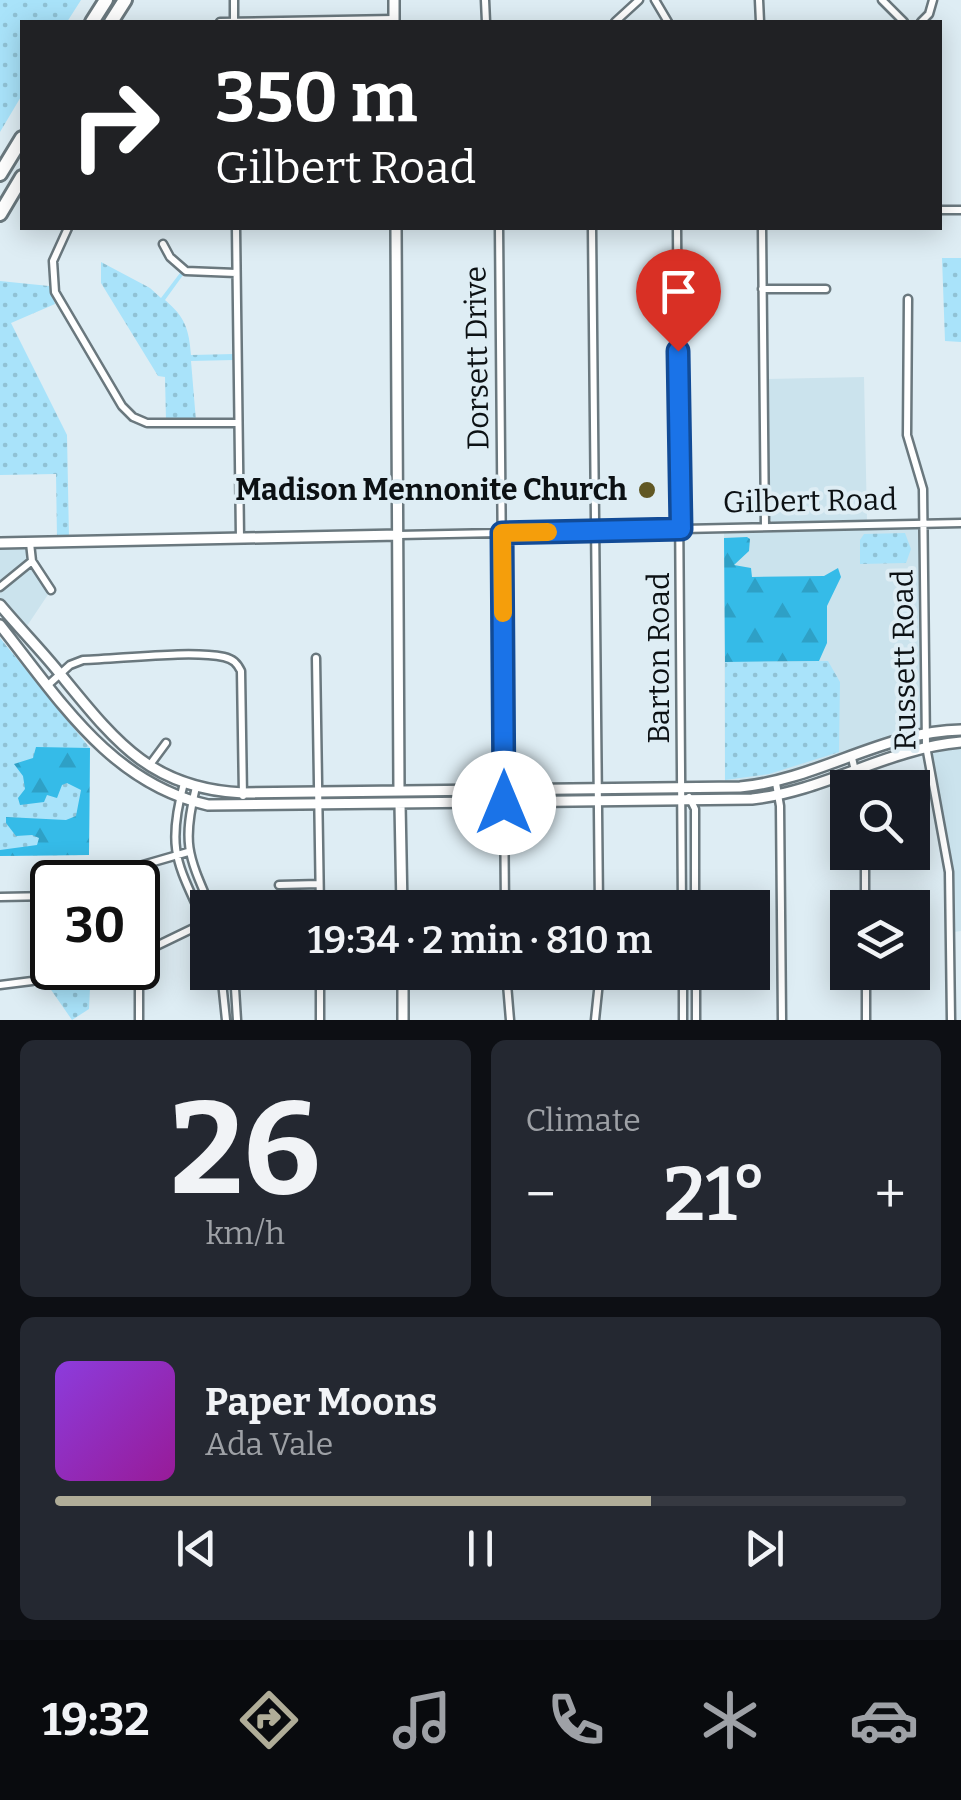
<!DOCTYPE html>
<meta charset="utf-8">
<style>
:root{--surface:#171b24;--page:#242831;--text:#f1f3f6;--muted:#9ea1a6;--line:#363941;--accent:#b0ad98}
body{margin:0;font-family:Bitter,serif;background:var(--page);color:var(--text);height:100vh;display:flex;flex-direction:column;font-size:38px;white-space:nowrap}
*{box-sizing:border-box;margin:0}
p{font-size:32px;color:var(--muted)}
.icon{flex:none;width:55px;height:55px;fill:none;stroke:currentColor;stroke-width:2;stroke-linecap:round;stroke-linejoin:round}
.map{position:relative;height:1020px;overflow:hidden}
.side{display:flex;flex-direction:column;gap:20px;padding:20px;background:#0d0f14;flex:1}
.side>*{flex:none}
.top-card{position:absolute;left:20px;top:20px;width:922px;height:210px;border-radius:0px;box-shadow:0 5px 25px #0003;background:#202124;color:#fff;overflow:hidden}
.buttons{position:absolute;left:830px;top:770px;display:grid;gap:20px}
.buttons a{display:grid;place-items:center;width:100px;height:100px;border-radius:0px;background:var(--surface);box-shadow:0 5px 25px #0003;font-size:50px}
.speed{position:absolute;left:30px;top:860px;display:flex;gap:20px;font-size:50px;font-weight:700;text-align:center}
.speed>*{display:grid;place-content:center;width:130px;height:130px;border-radius:50%;background:var(--surface);box-shadow:0 5px 25px #0003;line-height:1}
.speed .limit{border:5px solid #111;border-radius:15px;background:#fff;color:#111}
.pin{position:absolute;display:grid;place-items:center;width:85px;height:85px;color:#fff;margin:-102px -42px;border-radius:50% 50% 50% 0;rotate:-45deg;box-shadow:0 0 10px #0007}
.pin .icon{rotate:45deg}
.me{position:absolute;width:110px;margin:-55px;rotate:0deg;stroke-linejoin:round;filter:drop-shadow(0 0 8px #0008)}
.turn{display:flex;align-items:center;gap:35px;height:210px;padding:0 30px;font-size:45px}
.turn .icon{width:130px;height:130px;stroke-width:2.5}
.turn b{display:block;font-size:70px;line-height:85px}
.big{font-size:75px;font-weight:600;line-height:1.1}
.side .card{flex:1;display:flex;flex-direction:column;justify-content:center;gap:15px;min-width:0;padding:0 35px;border-radius:15px;background:var(--page)}
.side .dial{align-items:center;gap:0}
.dial b{font-size:130px;line-height:1}
.song{display:flex;align-items:center;gap:30px}
.cover{width:120px;height:120px;border-radius:15px;background:linear-gradient(135deg,hsl(270 70% 55%),hsl(300 70% 35%))}
.played{height:10px;border-radius:5px;background:linear-gradient(90deg,var(--accent) 70%,var(--line) 70%)}
.keys{display:flex;justify-content:space-around;direction:ltr}
.heat{display:flex;justify-content:space-between;align-items:center;font-size:55px;direction:ltr}
.side .tiles{flex:1;display:grid;gap:20px;grid-template-columns:1fr 1fr}
.card:last-child{grid-column:span 2}
.trip{position:absolute;left:190px;top:890px;width:580px;height:100px;border-radius:0px;background:var(--surface);box-shadow:0 5px 25px #0003;font-weight:600;line-height:100px;text-align:center}
.menu{display:flex;height:160px;justify-content:space-around;align-items:center;background:#090b0e;color:var(--muted)}
.menu .icon{width:70px;height:70px}
.menu .current{color:var(--accent)}
.menu b{font-size:45px;color:var(--text)}
.map>svg:first-child{display:block}
.built{fill:#cbe3ed}
.green{fill:url(#green-dots)}
.forest{fill:url(#forest-firs)}
.lines{fill:none;stroke-linecap:round;stroke-linejoin:round}
.street-casing{stroke:#6a787e;stroke-width:11}
.secondary-casing{stroke:#6a787e;stroke-width:14}
.highway-casing{stroke:#6a787e;stroke-width:18}
.street{stroke:#fff;stroke-width:6}
.secondary{stroke:#fff;stroke-width:9}
.highway{stroke:#fff;stroke-width:12}
.route-casing{stroke:#114b97;stroke-width:25}
.route{stroke:#1a73e8;stroke-width:18}
.slow{stroke:#f59e0b;stroke-width:18}
.poi-dot{fill:#615824;stroke:#deedf4;stroke-width:4}
.labels{text-anchor:middle;stroke-width:8;stroke-linejoin:round;paint-order:stroke}
.street-label{font-size:30px;fill:#0c1114;stroke:#deedf4}
.poi-label{font-size:30px;font-weight:bold;fill:#0c1114;stroke:#deedf4;text-anchor:end}
</style>
<div class="map">
<svg width="961" height="1020" viewBox="0 0 961 1020">
<defs>
<pattern id="green-dots" width="8" height="8" patternUnits="userSpaceOnUse" patternTransform="scale(2.5)"><rect width="8" height="8" fill="#a9e3fa"/><path d="M2 2h.1M6 6h.1" fill="none" stroke="#90c2d5" stroke-width="1.8" stroke-linecap="round"/></pattern>
<pattern id="forest-firs" width="22" height="20" patternUnits="userSpaceOnUse" patternTransform="scale(2.5)"><rect width="22" height="20" fill="#35bbe8"/><path d="M5 1l3.5 6h-7zM16 11l3.5 6h-7z" fill="#2ea0c6"/></pattern>
</defs>
<rect width="100%" height="100%" fill="#deedf4"/>
<path class="built" d="M864,377L867,520L772,522L768,516L767,379Z
M924,523L926,732L776,783L725,788L724,528Z
M0,543H30V555L51,590L23,632L0,605Z
M961,746V931L954,932L950,858L930,752L932,748Z"/>
<path class="green" d="M0,0H81L67,22H22V95L0,132Z
M942,258H961V342L945,341Z
M101,262L150,288L161,298L183,269L186,271L165,300C185,317 189,329 191,355L234,354V360L191,361L196,421H166L165,377L158,376L101,283Z
M0,281L49,286L55,304L11,323L67,435L69,538H57L56,474L0,475Z
M905,533L911,549L906,563L860,564V540L864,534Z
M0,638L90,748L89,855L0,856Z
M828,661L840,682L839,752L769,774L725,780V662Z
M54,968H91L89,1009L72,1020L47,984Z"/>
<path class="forest" d="M747,537L750,539L749,551L734,565L751,568L752,577L824,576L838,568L841,577L827,606V643L819,661L725,662L724,538Z
M36,747L90,748L89,855L0,856V850L37,845L39,838L32,835L16,836L6,823V817L66,820L76,816L81,790L67,783L62,785L57,798L47,795L44,802L20,805L18,798L25,789L23,776L14,764L33,758Z"/>
<g class="lines">
<g class="street-casing">
<path id="street" d="M234,0V22
M485,0L486,22
M655,0L668,22
M759,0L760,22
M882,0L904,22
M220,22L394,19
M615,22L639,0
M921,22L929,14L933,0
M940,210H961
M68,228L53,261L55,292L122,406L133,417L147,423H238
M236,228L240,538
M499,228L505,908
M592,228L599,908
M677,228L682,908
M762,228L765,527
M163,244L170,257L186,271L236,273
M762,289H826
M908,299L907,435L923,489L926,746L949,872L951,1020
M399,535L961,523
M30,543L32,561L51,590
M0,587L32,561
M316,658L320,908
M48,685L70,665L83,660C121,659 189,650 224,657C233,659 237,663 241,671L243,796
M852,758L859,788
M149,766L166,743
M184,783C164,856 181,867 208,932
M776,783L780,806L782,1020
M196,787C182,844 188,855 211,908
M689,797L695,809V908
M865,852V908
M102,882L129,869L188,852
M279,885L319,884
M0,897L52,896
M221,972L226,1020
M234,972L237,1020
M320,972V1020
M506,972L510,1020
M683,972V1020
M696,972V1020
M866,972V1020
M0,985L32,981L40,976L48,955L47,896
M139,1020V971L146,951L206,922
M595,1020L600,972"/>
</g>
<g class="secondary-casing">
<path id="secondary" d="M394,0V22
M396,228L399,791
M0,543L399,535
M0,605C20,629 42,651 61,675C115,741 151,789 243,793L740,787C817,780 884,731 961,730
M0,625C59,699 110,783 208,805L752,799C825,791 888,748 961,742
M400,804L402,908
M403,972V1020"/>
</g>
<g class="highway-casing">
<path id="highway" d="M92,22L106,0
M111,22L125,0
M0,174L22,138
M0,214L22,177"/>
</g>
<use href="#street" class="street"/>
<use href="#secondary" class="secondary"/>
<use href="#highway" class="highway"/>
</g>
<g class="lines">
<g class="route-casing">
<path id="route" d="M504,803L502,533L681,529L678,351"/>
</g>
<use href="#route" class="route"/>
<path class="slow" d="M503,613L502,533L548,532"/>
</g>
<circle class="poi-dot" cx="647" cy="490" r="10"/>
<g class="labels">
<g class="street-label">
<text transform="translate(477 358) rotate(-91)" y="10">Dorsett Drive</text>
<text transform="translate(810 501) rotate(-1)" y="10">Gilbert Road</text>
<text transform="translate(659 658) rotate(-90)" y="10">Barton Road</text>
<text transform="translate(904 660) rotate(-91)" y="10">Russett Road</text>
</g>
<g class="poi-label">
<text x="627" y="500">Madison Mennonite Church</text>
</g>
</g>
</svg>
<div class="buttons">
<a><svg class="icon" aria-label="search" viewBox="0 0 24 24"><circle cx="10" cy="10" r="6"/><path d="M15 15l6 6"/></svg></a>
<a><svg class="icon" aria-label="layers" viewBox="0 0 24 24"><path d="M12 4l9 5-9 5-9-5zM3 14l9 5 9-5"/></svg></a>
</div>
<div class="speed"><div class="limit">30</div></div>
<div class="pin" style="left:678px;top:351px;background:#d93025"><svg class="icon" aria-label="arrive" viewBox="0 0 24 24"><path d="M6 21V4h12l-3 4 3 4H6"/></svg></div>
<svg class="me" style="left:504px;top:803px" viewBox="-20 -20 40 40"><circle r="19" fill="#fff"/><path d="M0-13L10 11 0 6-10 11z" fill="#1a73e8"/></svg>
<div class="trip">19:34 · 2 min · 810 m</div>
<div class="top-card">
<div class="turn"><svg class="icon" aria-label="right" viewBox="0 0 24 24"><path d="M7 20v-9h11M14 6l5 5-5 5"/></svg><div><b>350 m</b>Gilbert Road</div></div>
</div>
</div>
<section class="side">
<div class="tiles">
<div class="card dial"><b>26</b><p>km/h</p></div>
<div class="card"><p>Climate</p>
<div class="heat"><a>−</a><b class="big">21°</b><a>+</a></div>
</div>
<div class="card">
<div class="song"><i class="cover"></i><div><b>Paper Moons</b><p>Ada Vale</p></div></div>
<div class="played"></div>
<div class="keys"><svg class="icon" aria-label="previous" viewBox="0 0 24 24"><path d="M18 5L8 12l10 7zM5 5v14"/></svg><svg class="icon" aria-label="pause" viewBox="0 0 24 24"><path d="M8 5v14M16 5v14"/></svg><svg class="icon" aria-label="next" viewBox="0 0 24 24"><path d="M6 5l10 7-10 7zM19 5v14"/></svg></div>
</div>
</div>
</section>
<nav class="menu">
<b>19:32</b>
<svg class="icon current" aria-label="directions" viewBox="0 0 24 24"><path d="M12 3l9 9-9 9-9-9zM9 14v-3h6M13 9l2 2-2 2"/></svg>
<svg class="icon" aria-label="music" viewBox="0 0 24 24"><path d="M9 18V5l10-2v13"/><circle cx="6" cy="18" r="3"/><circle cx="16" cy="16" r="3"/></svg>
<svg class="icon" aria-label="phone" viewBox="0 0 24 24"><path d="M5 4h4l2 5-3 2q2 4 5 5l2-3 5 2v4C11 20 4 13 5 4z"/></svg>
<svg class="icon" aria-label="climate" viewBox="0 0 24 24"><path d="M12 3v18M4 7l16 10M4 17L20 7"/></svg>
<svg class="icon" aria-label="car" viewBox="0 0 24 24"><path d="M5 17H2v-5l4-1 3-4h7l3 4 3 1v5h-3M9 17h6M6 11h13"/><circle cx="7" cy="17" r="2"/><circle cx="17" cy="17" r="2"/></svg>
</nav>
